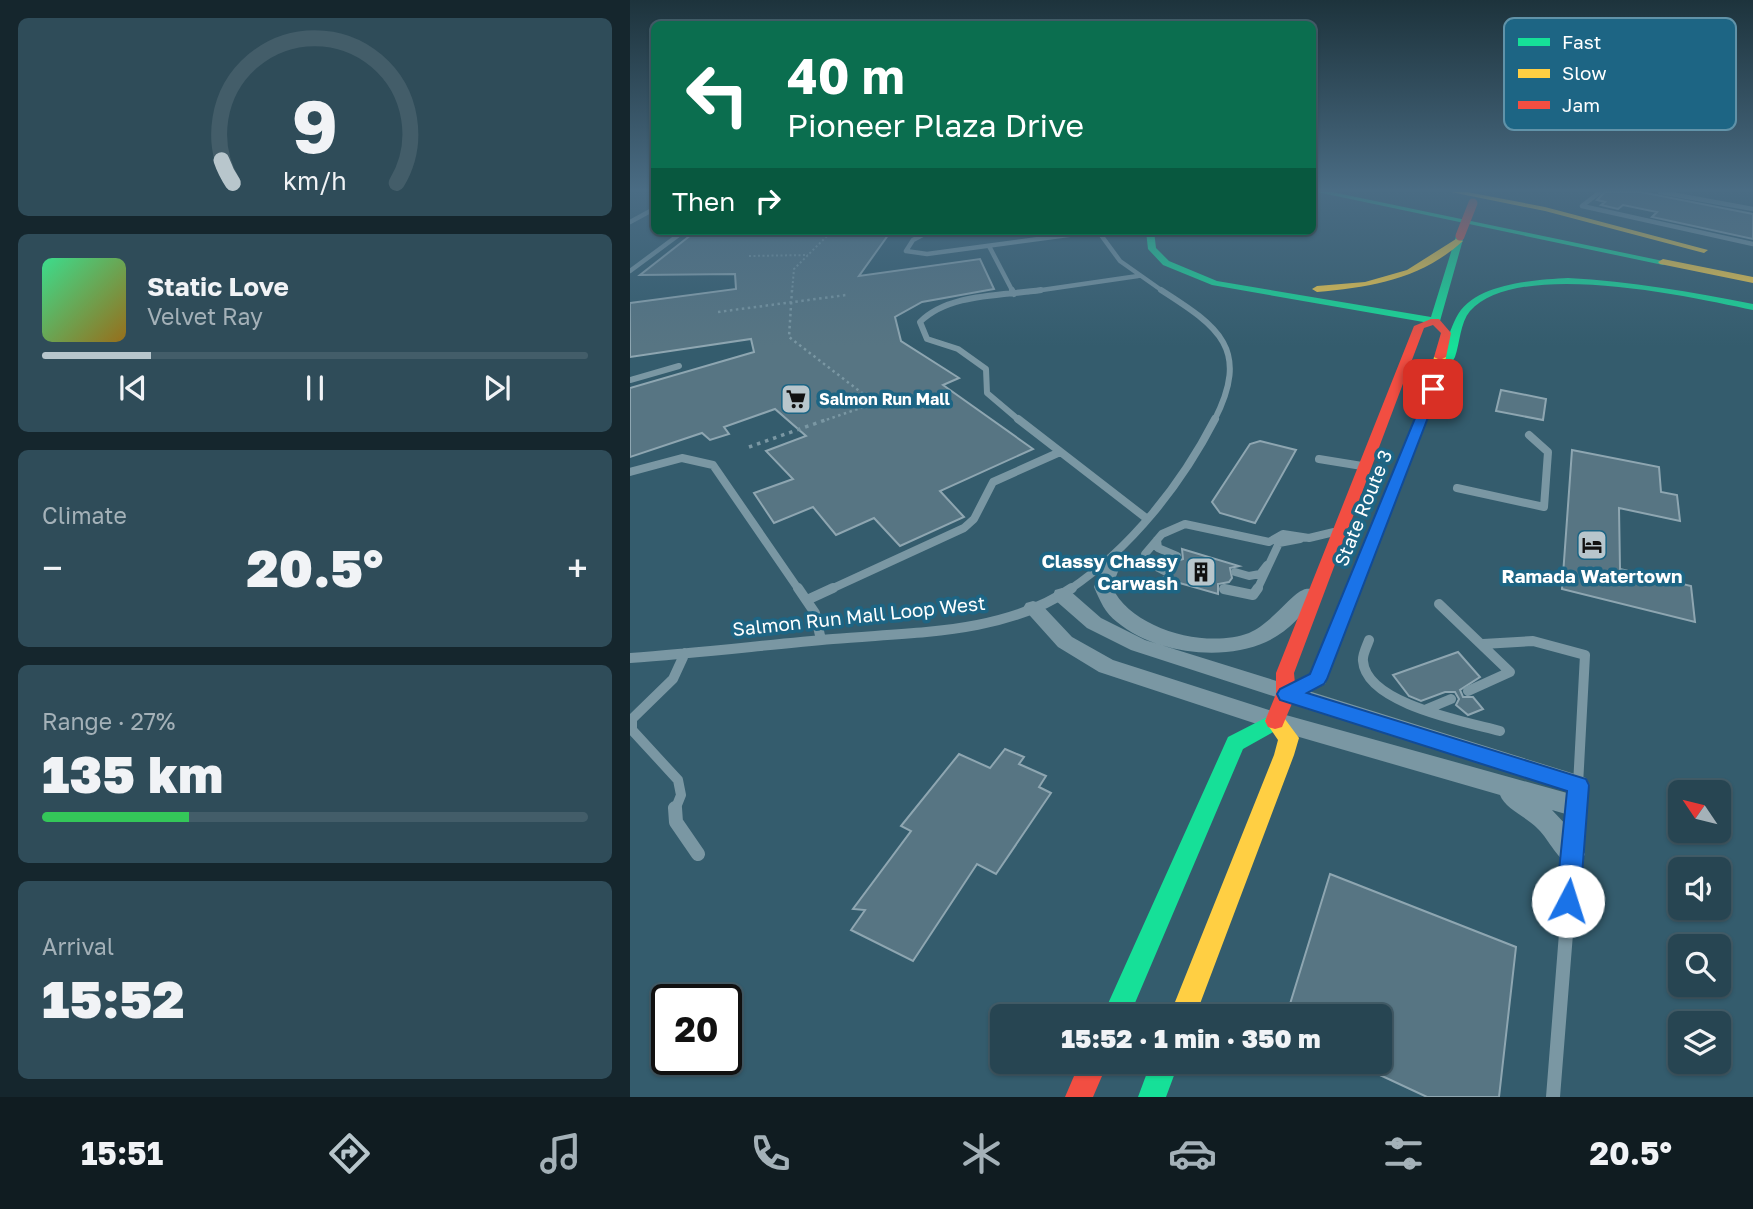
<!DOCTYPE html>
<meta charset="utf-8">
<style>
:root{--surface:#274552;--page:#2f4c59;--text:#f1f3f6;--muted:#a4b1b8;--line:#435d69;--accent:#b8c6cc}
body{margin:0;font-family:"Golos Text",sans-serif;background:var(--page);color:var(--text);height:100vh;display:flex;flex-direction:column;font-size:26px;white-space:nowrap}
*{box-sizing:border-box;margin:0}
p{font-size:23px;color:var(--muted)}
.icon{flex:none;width:38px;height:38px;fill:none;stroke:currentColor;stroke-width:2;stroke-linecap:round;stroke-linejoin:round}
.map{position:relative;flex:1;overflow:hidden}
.panel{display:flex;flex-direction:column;gap:18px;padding:18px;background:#15262d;width:630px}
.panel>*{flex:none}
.top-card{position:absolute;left:21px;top:21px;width:665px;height:214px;border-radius:10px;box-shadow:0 2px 5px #0004,0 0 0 2px var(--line);background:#0b6e4f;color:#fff;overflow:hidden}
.needle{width:46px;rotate:305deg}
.buttons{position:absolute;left:1038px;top:780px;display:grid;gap:14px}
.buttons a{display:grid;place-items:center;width:63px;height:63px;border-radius:10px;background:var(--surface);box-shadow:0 2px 5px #0004,0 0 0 2px var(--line);font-size:35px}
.speed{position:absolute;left:21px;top:984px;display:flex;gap:14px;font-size:35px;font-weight:700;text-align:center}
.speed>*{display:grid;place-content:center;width:91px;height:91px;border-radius:50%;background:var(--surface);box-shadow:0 2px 5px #0004,0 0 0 2px var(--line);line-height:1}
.speed .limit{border:4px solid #111;border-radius:10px;background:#fff;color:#111}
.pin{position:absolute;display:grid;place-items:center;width:60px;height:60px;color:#fff;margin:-30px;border-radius:14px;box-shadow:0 4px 10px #0006}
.me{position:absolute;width:77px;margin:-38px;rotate:5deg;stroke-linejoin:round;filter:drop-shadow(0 0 5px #0008)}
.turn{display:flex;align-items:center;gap:24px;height:147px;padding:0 21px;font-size:32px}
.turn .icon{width:91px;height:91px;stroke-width:2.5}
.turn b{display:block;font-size:49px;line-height:60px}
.then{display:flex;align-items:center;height:66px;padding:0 21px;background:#0003;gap:14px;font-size:26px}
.big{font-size:52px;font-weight:800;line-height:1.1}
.panel .tile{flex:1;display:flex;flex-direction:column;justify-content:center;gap:10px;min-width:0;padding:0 24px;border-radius:10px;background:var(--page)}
.panel .dial{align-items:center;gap:0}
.dial svg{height:182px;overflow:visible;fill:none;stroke:var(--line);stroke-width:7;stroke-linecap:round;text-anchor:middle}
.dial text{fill:var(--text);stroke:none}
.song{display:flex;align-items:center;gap:21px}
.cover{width:84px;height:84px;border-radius:10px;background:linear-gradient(135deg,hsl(150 70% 55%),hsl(40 70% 35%))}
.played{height:7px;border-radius:4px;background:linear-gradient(90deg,var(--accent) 20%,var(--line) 20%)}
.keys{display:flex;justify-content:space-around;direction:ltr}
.heat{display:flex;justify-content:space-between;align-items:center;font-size:38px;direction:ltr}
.charge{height:10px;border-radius:5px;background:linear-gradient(90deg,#34c759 27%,var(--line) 0)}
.trip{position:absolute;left:360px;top:1004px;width:402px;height:70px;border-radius:10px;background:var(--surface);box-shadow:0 2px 5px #0004,0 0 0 2px var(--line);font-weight:800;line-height:70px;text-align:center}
.menu{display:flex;height:112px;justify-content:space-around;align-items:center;background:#101c21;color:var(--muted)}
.menu .icon{width:49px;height:49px}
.menu .on{color:var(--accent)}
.menu b{font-size:32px;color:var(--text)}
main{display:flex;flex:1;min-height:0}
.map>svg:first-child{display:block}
.building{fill:#577583;stroke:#8ea6b1;stroke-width:2}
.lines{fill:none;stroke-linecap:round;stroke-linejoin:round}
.path-far2{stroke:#7a97a3;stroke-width:2;stroke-dasharray:2 2.5;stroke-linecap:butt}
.path-far1{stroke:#7a97a3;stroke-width:2.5;stroke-dasharray:2.5 3.5;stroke-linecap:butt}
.path{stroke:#7a97a3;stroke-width:3.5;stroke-dasharray:3.5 5;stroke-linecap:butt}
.lane-far4{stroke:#7a97a3;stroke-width:4.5}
.lane-far3{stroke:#7a97a3;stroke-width:6}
.lane-far2{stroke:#7a97a3;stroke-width:8}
.lane-far1{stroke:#7a97a3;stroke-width:10}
.lane{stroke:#7a97a3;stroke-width:14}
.street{fill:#7a97a3;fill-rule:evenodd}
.fast{fill:#16e098;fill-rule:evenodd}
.slow{fill:#ffcf43;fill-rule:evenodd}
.jam{fill:#f24e42;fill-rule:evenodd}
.jam-bridge{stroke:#f24e42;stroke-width:9}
.route{fill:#1a73e8;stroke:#114b97;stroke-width:2}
.labels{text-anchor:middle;stroke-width:7;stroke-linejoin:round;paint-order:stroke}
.far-poi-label{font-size:16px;font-weight:bold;fill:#fff;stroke:#1d6584;text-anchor:start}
.street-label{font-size:19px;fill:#fff;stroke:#1d6584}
.poi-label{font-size:19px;font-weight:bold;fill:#fff;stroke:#1d6584;text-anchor:end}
.key{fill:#1d6584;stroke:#6193a9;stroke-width:2}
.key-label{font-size:19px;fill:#fff}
</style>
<main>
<section class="panel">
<div class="tile dial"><svg viewBox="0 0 100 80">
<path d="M14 69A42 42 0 1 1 86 69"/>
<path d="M14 69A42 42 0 0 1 9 59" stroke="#b8c6cc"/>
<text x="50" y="56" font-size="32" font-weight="700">9</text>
<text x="50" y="72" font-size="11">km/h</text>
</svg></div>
<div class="tile">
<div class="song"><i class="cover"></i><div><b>Static Love</b><p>Velvet Ray</p></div></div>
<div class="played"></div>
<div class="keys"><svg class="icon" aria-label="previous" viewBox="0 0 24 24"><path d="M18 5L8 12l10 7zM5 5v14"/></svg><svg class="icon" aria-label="pause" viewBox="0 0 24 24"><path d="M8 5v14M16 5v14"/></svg><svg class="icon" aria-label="next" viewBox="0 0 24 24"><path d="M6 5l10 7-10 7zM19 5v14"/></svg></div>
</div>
<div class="tile"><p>Climate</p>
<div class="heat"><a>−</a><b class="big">20.5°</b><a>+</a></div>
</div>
<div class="tile"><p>Range · 27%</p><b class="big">135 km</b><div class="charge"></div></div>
<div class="tile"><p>Arrival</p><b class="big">15:52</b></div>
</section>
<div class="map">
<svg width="1123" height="1097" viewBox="0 0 1123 1097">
<rect width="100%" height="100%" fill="#345c6d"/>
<path class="building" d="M975,192H1011L1123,214V239L1022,217L1027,212L993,205L988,209L971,205L975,202L967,200Z
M66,231H261L229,276L350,259L364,289L292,302L265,317L271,341L329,378L313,385L403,449L310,491L334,517L270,546L244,518L206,535L183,507L144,523L124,493L163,479L136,451L176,436L145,409L94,427L99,434L80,440L72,433L0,457V388L124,352L121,339L0,357V303L106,289L105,274L10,275Z
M871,390L916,399L913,420L866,411Z
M630,441L666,450L625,523L590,513L582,502L620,444Z
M942,450L1029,467L1031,492L1047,495L1050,521L989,508L990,569L1061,586L1065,622L932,589Z
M552,549L609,566L600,568L602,578L599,582L588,584V594L532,578L541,576L540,567L544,562L553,559Z
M828,652L850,677L830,690L833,697H843L853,709L838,715L826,705L829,699L825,692H815L791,701L779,696L763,675Z
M375,749L394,757L389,764L416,776L409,787L421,793L366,874L347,864L283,961L221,930L235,910L223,909L281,831L271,826L329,754L360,768Z
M700,874L886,947L869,1097H797L722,1062H751V1017H656Z"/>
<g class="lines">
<path class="path-far2" d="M119,256L178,255
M162,292L164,269L202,231"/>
<path class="path-far1" d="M162,290L159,337L245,403L193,421
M88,312L216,295"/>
<path class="path" d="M119,447L198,419"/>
<path class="lane-far4" d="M970,192L952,206L1123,244
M1030,192L1123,209
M0,222L24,209
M300,231L283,240L276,251L297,254L468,231L490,261L534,292
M359,246L383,292
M0,271L54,231
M398,292L508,276"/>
<path class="lane-far3" d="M382,290L384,294
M531,290C589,327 621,349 584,421
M0,380L49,366
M390,421L357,393L356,369L328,349L297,339L290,322C319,293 372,296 411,290"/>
<path class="lane-far2" d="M388,419L516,518
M689,459L732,466
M0,472L52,458L83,465L169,590
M827,488L914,507L918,452L899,435
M527,540L528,548L547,556
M536,572L515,561V554L532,534L555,524L639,542L653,534L679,538L704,532
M605,572L619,576L630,574L637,565
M594,589L598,590
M199,590L334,528L344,519L363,482L430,452
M439,590C501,548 551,485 585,419
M627,590L649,543L670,539"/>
<path class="lane-far1" d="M168,588L185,613L191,640
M594,589L623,595L628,588
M177,600L203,588
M809,604L880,672L838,691
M739,640C737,646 732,655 733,661C736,704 837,722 870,731
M853,644L903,641L955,655L948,785
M0,658C68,653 135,645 203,639C282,632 373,635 442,588
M797,709L821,699
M45,810L51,795L48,780L2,730V719L43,679L55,653
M946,810V806"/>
<path class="lane" d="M45,808L46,822L68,854
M923,1097L946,808"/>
<path class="street" d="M485,550L494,556L482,587C502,630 577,649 619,633C641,624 661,594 673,590C678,588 679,589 684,590L686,595C675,614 656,633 636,642C592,662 524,653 487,622C475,613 470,601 464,587L476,556Z
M432,588L439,590L471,618L515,640L948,775L956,778L960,785L956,792L948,795L501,650L457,628L425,600L423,595L425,590Z
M403,601L410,603L442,637L483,660L645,712L955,798L958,806L955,814L946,817L922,810L939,828L955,854L951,863L942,866C927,860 920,841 908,829C897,817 875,809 870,795L645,730L469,672L428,647L393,608L396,603Z"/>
<path class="fast" d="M687,192H702L1038,262L1033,265Z
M516,231H524L526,248L539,261L587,281L801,317L826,236L830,233L834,236L810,321L805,324L582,285L533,265L518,249Z
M938,278C1001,281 1061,292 1123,304V310C1061,297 888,258 840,311C830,323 830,343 825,357C821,365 815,372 810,379H802L800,377C816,354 815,340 826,318C843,283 904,280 938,278Z
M645,713L652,715L655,721L652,727L613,749L499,1017H472L598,737Z
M521,1062H549L536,1097H508Z"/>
<path class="slow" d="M821,192H837L915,207L1078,250L1074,253L915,211Z
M826,239L833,241C791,279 742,287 687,292L682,289L687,286L735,282L777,270Z
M1033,259L1123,277V283L1030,264L1028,262Z
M810,354L816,357L809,389L697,679L695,684C682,690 663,704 649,699L646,694L649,689L681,674L797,389L804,357Z
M645,713L652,715L669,738L664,755L565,1017H539L644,755L648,740L635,721L638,715Z"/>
<path class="jam" d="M801,319H809L821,333L816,357L810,360L804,357L811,333L803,325L794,328L664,673L666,694L652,727L645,729L638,727L635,721L646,694V673L784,326Z
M450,1062H478L463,1097H435Z"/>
<path class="jam-bridge" d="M830,236L843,203"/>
</g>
<linearGradient id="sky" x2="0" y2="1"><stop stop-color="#1d333c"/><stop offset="0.55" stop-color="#4a6c84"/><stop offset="1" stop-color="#4a6c84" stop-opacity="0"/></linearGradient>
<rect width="1123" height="346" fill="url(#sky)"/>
<path class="route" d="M803,386L809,389L697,679L694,684L677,693L956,779L959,785L950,901L946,909L938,913L929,909L926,901L937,791L650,700L647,694L650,689L680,674L797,389Z"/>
<defs>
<g id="supermarket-square" transform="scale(1.575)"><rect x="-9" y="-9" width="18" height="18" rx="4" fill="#b8c6cc" stroke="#1d6584"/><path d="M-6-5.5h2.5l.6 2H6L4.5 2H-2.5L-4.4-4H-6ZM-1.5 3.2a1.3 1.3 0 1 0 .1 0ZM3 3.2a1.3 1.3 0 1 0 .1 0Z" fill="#111"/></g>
<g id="hotel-square" transform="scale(1.575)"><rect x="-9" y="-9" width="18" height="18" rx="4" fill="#b8c6cc" stroke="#1d6584"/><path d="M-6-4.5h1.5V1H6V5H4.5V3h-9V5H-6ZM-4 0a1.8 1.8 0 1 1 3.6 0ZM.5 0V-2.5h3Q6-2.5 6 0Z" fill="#111"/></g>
<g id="building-square" transform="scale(1.575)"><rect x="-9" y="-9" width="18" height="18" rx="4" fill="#b8c6cc" stroke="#1d6584"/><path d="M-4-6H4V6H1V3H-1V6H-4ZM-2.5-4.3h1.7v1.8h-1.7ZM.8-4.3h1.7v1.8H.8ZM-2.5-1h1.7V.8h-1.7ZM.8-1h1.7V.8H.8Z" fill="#111"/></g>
</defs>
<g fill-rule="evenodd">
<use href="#supermarket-square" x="166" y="399"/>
<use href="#hotel-square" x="962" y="545"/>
<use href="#building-square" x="571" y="572"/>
</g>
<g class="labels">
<g class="far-poi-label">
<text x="189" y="405">Salmon Run Mall</text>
</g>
<g class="street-label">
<text transform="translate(733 508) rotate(-68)" y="7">State Route 3</text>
<text transform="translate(229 616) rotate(-6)" y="7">Salmon Run Mall Loop West</text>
</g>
<g class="poi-label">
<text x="548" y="568">Classy Chassy<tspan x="548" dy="22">Carwash</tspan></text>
<text x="962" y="583" text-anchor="middle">Ramada Watertown</text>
</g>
</g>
<rect x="874" y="18" width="232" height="112" rx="10" class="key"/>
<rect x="888" y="38" width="32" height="8" fill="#16e098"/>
<rect x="888" y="69" width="32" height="9" fill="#ffcf43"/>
<rect x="888" y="101" width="32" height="8" fill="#f24e42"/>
<g class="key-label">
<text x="932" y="49">Fast</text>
<text x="932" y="80">Slow</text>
<text x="932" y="112">Jam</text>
</g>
</svg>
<div class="buttons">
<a><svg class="needle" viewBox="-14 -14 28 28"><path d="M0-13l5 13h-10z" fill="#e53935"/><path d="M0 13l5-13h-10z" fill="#a4b1b8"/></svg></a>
<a><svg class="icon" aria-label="sound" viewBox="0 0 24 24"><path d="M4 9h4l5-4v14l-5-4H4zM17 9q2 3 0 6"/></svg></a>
<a><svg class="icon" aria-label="search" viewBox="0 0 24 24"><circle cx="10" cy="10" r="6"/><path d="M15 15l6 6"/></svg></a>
<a><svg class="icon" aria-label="layers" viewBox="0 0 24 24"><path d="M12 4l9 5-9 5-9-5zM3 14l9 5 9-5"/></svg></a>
</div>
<div class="speed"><div class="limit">20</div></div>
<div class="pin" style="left:803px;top:389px;background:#d93025"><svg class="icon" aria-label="arrive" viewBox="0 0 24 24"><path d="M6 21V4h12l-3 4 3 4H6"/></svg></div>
<svg class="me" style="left:938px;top:901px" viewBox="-20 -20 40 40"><circle r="19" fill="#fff"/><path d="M0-13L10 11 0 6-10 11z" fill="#1a73e8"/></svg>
<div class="trip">15:52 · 1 min · 350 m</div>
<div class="top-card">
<div class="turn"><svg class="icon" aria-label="left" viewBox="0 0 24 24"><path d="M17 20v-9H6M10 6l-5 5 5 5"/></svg><div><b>40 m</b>Pioneer Plaza Drive</div></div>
<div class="then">Then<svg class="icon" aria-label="right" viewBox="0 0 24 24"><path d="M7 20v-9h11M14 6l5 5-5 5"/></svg></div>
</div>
</div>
</main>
<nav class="menu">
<b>15:51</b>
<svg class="icon on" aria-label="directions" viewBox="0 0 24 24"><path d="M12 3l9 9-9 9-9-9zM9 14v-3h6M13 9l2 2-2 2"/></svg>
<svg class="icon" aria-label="music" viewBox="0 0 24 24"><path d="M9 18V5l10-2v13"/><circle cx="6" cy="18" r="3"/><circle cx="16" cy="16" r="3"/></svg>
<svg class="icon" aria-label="phone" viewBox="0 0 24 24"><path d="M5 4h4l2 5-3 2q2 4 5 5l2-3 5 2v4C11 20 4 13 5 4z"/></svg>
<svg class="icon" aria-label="climate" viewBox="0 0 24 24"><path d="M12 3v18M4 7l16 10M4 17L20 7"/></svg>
<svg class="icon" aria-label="car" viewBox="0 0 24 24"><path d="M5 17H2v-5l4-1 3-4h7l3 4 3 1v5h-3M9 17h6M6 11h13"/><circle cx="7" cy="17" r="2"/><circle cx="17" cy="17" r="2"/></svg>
<svg class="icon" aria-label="filters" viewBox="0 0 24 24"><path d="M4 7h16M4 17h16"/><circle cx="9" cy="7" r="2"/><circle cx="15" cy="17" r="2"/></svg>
<b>20.5°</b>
</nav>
